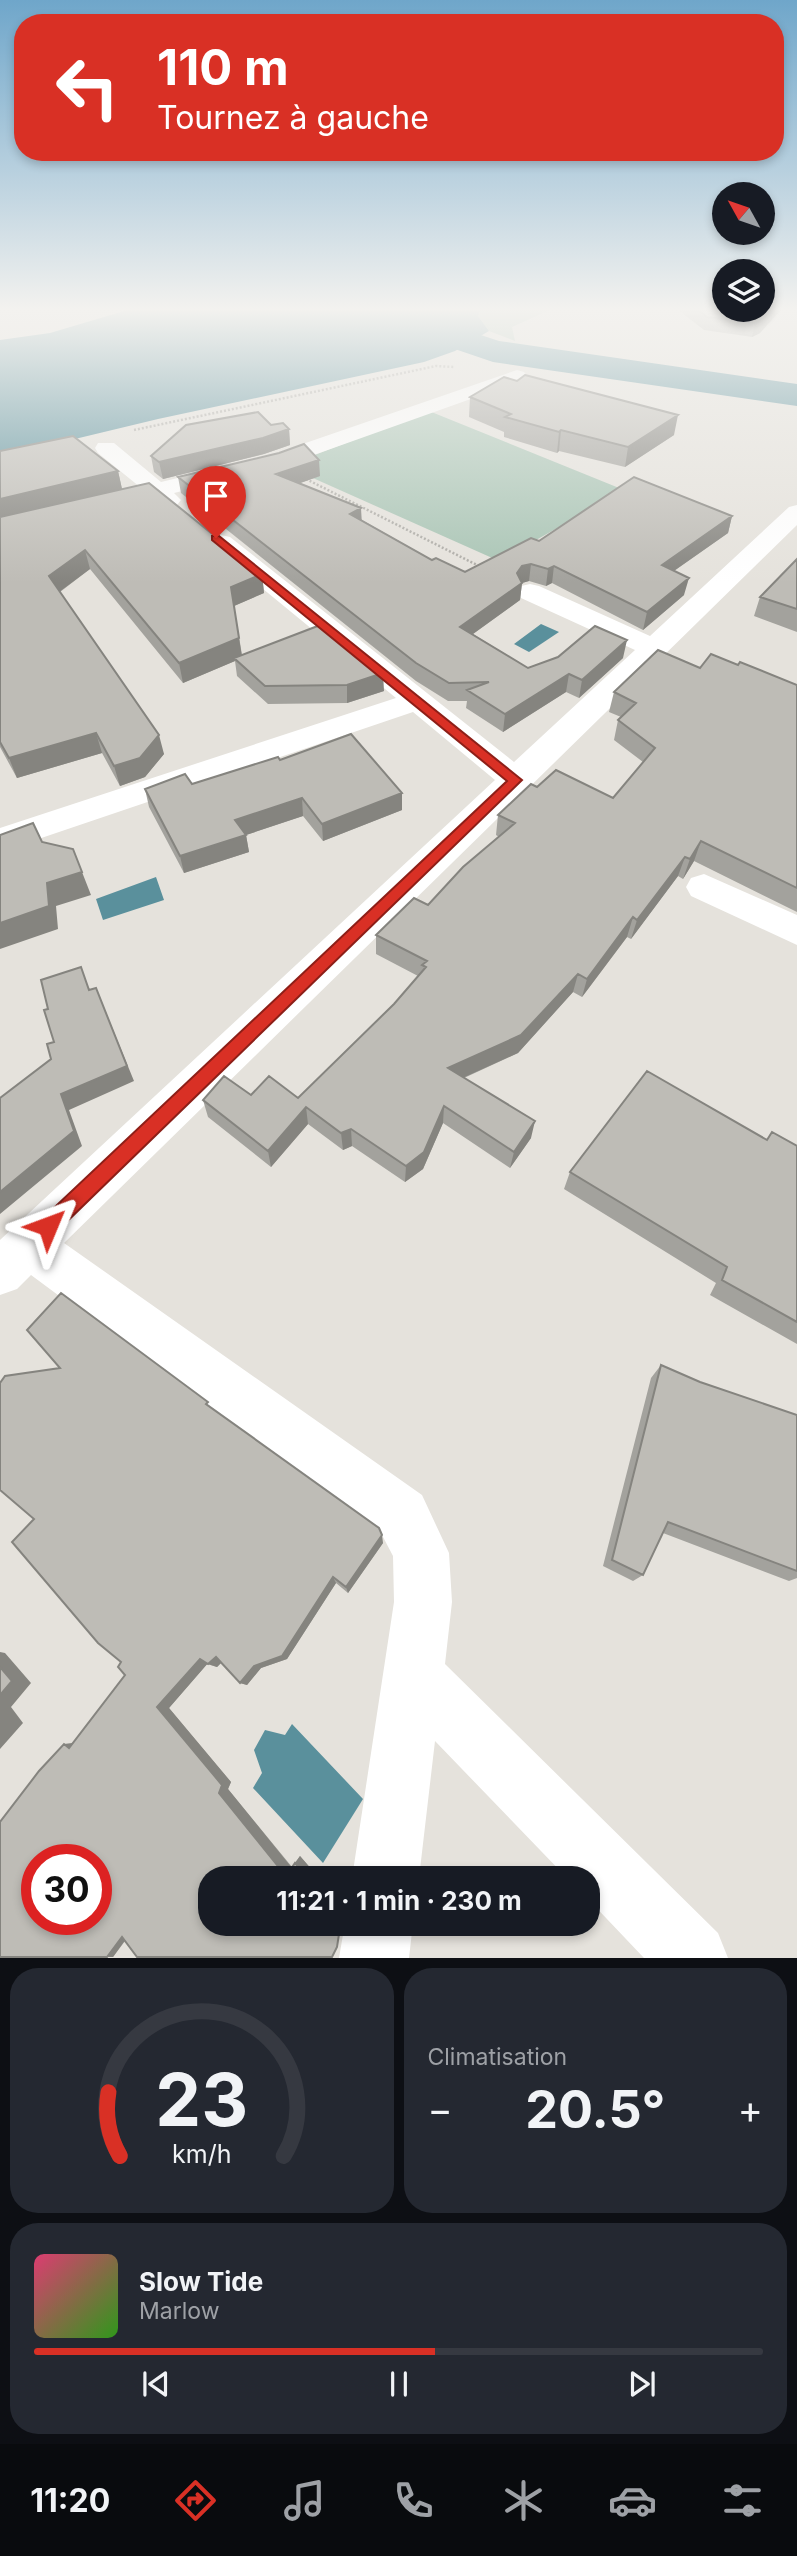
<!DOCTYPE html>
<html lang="fr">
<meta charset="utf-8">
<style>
:root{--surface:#171b24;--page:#242831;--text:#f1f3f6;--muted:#9ea1a6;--line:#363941;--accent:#d93025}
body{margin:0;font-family:Inter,sans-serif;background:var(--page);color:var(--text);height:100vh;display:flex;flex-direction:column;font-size:26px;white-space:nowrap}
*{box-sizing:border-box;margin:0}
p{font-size:23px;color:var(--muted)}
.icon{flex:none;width:38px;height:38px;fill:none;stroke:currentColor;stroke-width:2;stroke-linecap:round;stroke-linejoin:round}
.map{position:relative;height:1958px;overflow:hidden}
.drawer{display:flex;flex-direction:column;gap:10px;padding:10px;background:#0d0f14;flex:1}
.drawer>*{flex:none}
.top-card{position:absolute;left:14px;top:14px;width:770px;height:147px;border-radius:28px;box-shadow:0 4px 10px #0003;background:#d93025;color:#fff;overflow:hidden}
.needle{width:46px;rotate:310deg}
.controls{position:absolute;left:712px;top:182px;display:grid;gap:14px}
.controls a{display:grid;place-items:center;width:63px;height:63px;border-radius:50%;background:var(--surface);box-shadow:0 4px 10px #0003;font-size:35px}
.speed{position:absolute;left:21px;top:1844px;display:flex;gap:14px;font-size:35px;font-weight:700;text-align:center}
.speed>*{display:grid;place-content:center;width:91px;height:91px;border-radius:50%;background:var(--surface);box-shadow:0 4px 10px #0003;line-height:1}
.speed .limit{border:10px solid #d22;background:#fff;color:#111}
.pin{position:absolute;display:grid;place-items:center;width:60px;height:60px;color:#fff;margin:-72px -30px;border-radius:50% 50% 50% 0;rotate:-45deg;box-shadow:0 0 7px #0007}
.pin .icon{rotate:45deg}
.me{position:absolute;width:77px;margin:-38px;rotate:46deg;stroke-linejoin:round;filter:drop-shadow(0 0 5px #0008)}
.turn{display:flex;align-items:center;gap:24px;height:147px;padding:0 28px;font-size:32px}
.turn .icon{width:91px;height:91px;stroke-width:2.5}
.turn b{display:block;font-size:49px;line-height:60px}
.big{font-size:52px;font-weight:700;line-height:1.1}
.drawer .tile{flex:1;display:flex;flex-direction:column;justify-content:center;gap:10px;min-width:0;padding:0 24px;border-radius:28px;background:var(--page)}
.drawer .dial{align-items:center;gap:0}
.dial svg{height:182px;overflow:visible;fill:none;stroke:var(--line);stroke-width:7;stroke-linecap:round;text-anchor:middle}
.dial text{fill:var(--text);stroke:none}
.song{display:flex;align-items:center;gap:21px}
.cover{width:84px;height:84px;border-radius:10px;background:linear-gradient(135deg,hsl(340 70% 55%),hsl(110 70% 35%))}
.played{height:7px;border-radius:4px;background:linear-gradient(90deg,var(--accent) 55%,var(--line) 55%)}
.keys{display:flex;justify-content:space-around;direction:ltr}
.heat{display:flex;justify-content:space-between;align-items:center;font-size:38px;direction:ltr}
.drawer .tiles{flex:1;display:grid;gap:10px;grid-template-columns:1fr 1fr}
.tile:last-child{grid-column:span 2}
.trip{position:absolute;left:198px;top:1866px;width:402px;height:70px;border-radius:28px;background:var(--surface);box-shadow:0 4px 10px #0003;font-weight:700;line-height:70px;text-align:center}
.tabs{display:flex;height:112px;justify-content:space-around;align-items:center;background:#090b0e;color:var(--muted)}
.tabs .icon{width:49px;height:49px}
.tabs .on{color:var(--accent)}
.tabs b{font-size:32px;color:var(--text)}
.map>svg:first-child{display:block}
.green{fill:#a8c4b4}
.water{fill:#5a909c}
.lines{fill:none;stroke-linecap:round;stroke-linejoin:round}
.river{fill:#5a909c;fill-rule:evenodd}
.path{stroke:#adaba6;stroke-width:2.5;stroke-dasharray:2 2;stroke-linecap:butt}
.street{fill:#fff;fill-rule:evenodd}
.wall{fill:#a3a29d}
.shaded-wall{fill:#85847f}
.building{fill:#bebcb6;stroke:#85847f;stroke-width:2;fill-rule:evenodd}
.route{fill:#d93025;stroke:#8d1f18;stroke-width:2}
</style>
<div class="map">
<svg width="797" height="1958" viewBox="0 0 797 1958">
<rect width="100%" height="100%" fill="#e5e2dc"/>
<path class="green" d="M481,309H552L512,327L515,341L489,331L478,316Z
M429,411L624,490L499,561L286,466Z"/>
<path class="water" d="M131,309H481L478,316L489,331L455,351L424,362L158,419L0,457V340L50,333Z
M541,624L559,632L529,652L514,644Z
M156,877L164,900L103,920L96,899Z
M292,1724L363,1799L323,1863L253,1788L262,1773L254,1750L265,1730L285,1735Z"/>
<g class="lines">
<path class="river" d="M378,309H413L417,314L499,341L797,384V406L493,362L393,328Z"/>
<path class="path" d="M134,430L436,366L454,367
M306,479L483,568"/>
<path class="street" d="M517,370L524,372L527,376L524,380L280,467L174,493L181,500L177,505H161L152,498L0,535V521L140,487L98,453L95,448L98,443H114L161,482L265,457Z
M797,505V525L64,1243L422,1495L449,1553L452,1602L445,1664L718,1933L728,1958H644L588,1899V1878H567L435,1741L419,1878H352L394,1602L393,1556L382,1535L31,1275L17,1289L0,1295V1240L495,780L413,712L0,852V828L396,698L212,547L209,542L212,537L221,535L230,537L514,762L635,650L521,598L517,592L521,586L530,584L539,586L650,636L789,507Z
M704,874L797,915V945L691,896L686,887L691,878Z
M345,1923H413L409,1958H339Z"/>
</g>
<path class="wall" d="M677,309L763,310L760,333L752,337L704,330Z
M470,397L674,435L625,467L559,451L557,453L504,437V432L469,417Z
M271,425L289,429L290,445L264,454L163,479L154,472L151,456Z
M0,451L118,471L122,489L262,574L264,593L234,606L242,655L384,691L347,703L268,704L237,676L235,661L183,683L90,569L60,592L164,754L145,777L120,786L102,753L17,778L0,747Z
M320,476L300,483L362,520L432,560L465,572L539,541L732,516L728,533L674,571L684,595L643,630L552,583L546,586L529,581L522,583L520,600L473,634L528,668L623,658L579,698L566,692L503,732L466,708L467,701H448L416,681L181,493L178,477Z
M797,559V632L754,616L760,597Z
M738,665L797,685V912L694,861L683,879L678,876L631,939L627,937L582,997L573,992L518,1053L464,1078L531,1138L510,1168L443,1123L423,1169L405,1182L352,1146L343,1150L308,1124L271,1167L208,1117L203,1100L251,1095L298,1098L394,1004L418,976L376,954V935L428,905L499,837L496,835L498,815L537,787L613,798L643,762L614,740L618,720L621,717L609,712L614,692L700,668Z
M280,760L402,793V810L323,841L303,816L246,835L249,852L184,873L149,807L145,789L192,784Z
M797,1146V1344L710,1295L716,1283L564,1189L570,1172Z
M661,1365L700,1382L797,1415V1578L789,1581L663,1533L643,1575L633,1581L603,1566L651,1378Z
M211,1407L383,1543L348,1593L336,1583L287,1659L261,1668L247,1685L240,1683L221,1663L217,1667L207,1664L169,1708L231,1782L228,1789L292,1867L300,1856L319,1878L125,1941L113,1957H0L73,1743L125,1675L121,1662Z"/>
<path class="shaded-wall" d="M773,309H782L760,333L752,337L755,323Z
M678,415L674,435L625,467L628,447Z
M289,429L290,445L264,454L163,479L159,462Z
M561,430L559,451L557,453L559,432Z
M319,460L320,476L278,491L276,474Z
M118,471L122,489L0,518V499Z
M361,508L362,525L350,514Z
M732,516L728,533L658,582L662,565Z
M85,550L90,569L55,595L49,576Z
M531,564L529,581L522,583L520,600L459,644L460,627L517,573L522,566Z
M554,566L552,583L546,586L548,569Z
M262,574L264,593L234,606L231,587Z
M689,578L684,595L643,630L647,612Z
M239,638L242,657L234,658L235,661L183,683L179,663Z
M627,640L623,658L579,698L582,680Z
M383,673L384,691L347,703V685Z
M569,674L566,692L503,732L505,714Z
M96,733L102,753L17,778L9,758Z
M159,735L164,754L145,777L120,786L114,766Z
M402,793V810L323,841L322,824Z
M302,798L303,816L246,835L249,852L184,873L180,856L235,820Z
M701,841L694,861L683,879L690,859Z
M685,857L678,876L631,939L637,920Z
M82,872L91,895L56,906L58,929L0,949V923L47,883Z
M633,917L627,937L582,997L587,979Z
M578,974L573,992L518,1053L447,1085L448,1068Z
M96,988L134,1081L69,1110L82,1146L0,1214V1192L61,1094Z
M444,1106L443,1123L423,1169L405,1182L406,1166Z
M306,1107L308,1124L271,1167L268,1151Z
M535,1121L531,1138L510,1168L514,1152Z
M351,1129L352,1146L343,1150L341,1133Z
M382,1535L383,1543L348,1593L346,1587Z
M333,1577L336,1583L287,1659L261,1668L247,1685L240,1683Z
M0,1652L5,1653L31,1683L11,1707L23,1723L0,1749Z
M216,1657L224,1660L217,1667L208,1664Z
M200,1659L209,1662L169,1708L231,1782L228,1789L292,1868L286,1876L219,1793L157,1707Z
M80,1742L69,1748L64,1744Z
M300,1856L319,1878H307L295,1863Z
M136,1925L113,1957H107L122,1937Z"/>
<path class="building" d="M697,309L724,310L773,309L763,319L755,323L707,317Z
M525,375L678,415L628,447L561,430L559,432L505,417L511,414L470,397L504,377L517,381Z
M258,412L271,425L283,423L289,429L263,438L159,462L151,456L186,425Z
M73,436L118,471L0,499V451Z
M304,444L319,460L276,474L361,508L350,514L432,560L436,558L465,572L531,538L539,541L634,477L732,516L662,565L689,578L647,612L554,566L548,569L531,564L522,566L517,573L522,583L460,627L528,668L558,657L595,626L627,640L582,680L569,674L505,714L467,690L489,682L449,683L416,663L178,477L279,453Z
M149,483L262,574L231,587L239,638L179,663L85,550L49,576L159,735L140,758L114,766L96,733L9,758L0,742V517Z
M797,559V609L760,597Z
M323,624L383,673L347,685L265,686L234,658Z
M658,650L700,668L711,654L738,665L740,662L797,685V888L701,841L690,859L685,857L637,920L633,917L587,979L578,974L521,1035L448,1068L535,1121L514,1152L444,1106L424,1152L406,1166L351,1129L341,1133L306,1107L268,1151L203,1100L224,1076L251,1095L269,1076L298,1098L394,1004L426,967L422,965L427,961L376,935L414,898L428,905L463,867L515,823L498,815L531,784L537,787L556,770L613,798L655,748L618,720L636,703L614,692Z
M351,734L402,793L322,824L302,798L235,820L246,835L180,856L145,789L185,774L192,784L278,757L280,760Z
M33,823L42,842L73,849L82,872L47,883L49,906L0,923V835Z
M81,967L89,990L96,988L127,1066L61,1094L74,1131L0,1192V1098L51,1059L47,1044L54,1042L44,1010L48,1009L41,980Z
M647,1071L767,1140L772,1132L797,1146V1322L722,1280L727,1267L570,1172Z
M61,1293L208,1402L206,1404L379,1528L382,1535L346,1587L333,1577L282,1656L254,1666L240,1683L216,1657L208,1664L200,1659L157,1707L222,1785L219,1793L286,1876L295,1863L307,1878H210V1923H345L348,1927L339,1934L337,1947L332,1957H137L122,1937L107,1957H0V1822L39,1771L64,1744L69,1748L125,1675L118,1667L121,1662L98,1643L12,1542L34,1519L0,1490V1383L5,1376L60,1368L27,1330ZM37,1860H96V1920H37Z
M661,1365L700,1382L797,1415V1571L668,1522L643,1575L612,1560Z
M0,1667L12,1681L0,1695Z"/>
<linearGradient id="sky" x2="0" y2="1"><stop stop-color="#6fa6ca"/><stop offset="0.53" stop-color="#f3f2ef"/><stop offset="1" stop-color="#f3f2ef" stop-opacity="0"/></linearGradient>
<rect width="797" height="583" fill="url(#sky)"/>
<path class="route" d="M212,536H219L522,780L55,1233L48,1235L41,1233L38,1226L41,1220L507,781L212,540Z"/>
</svg>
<div class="controls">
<a><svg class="needle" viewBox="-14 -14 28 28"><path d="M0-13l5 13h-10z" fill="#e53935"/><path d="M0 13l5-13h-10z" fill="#9ea1a6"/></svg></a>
<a><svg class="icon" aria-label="layers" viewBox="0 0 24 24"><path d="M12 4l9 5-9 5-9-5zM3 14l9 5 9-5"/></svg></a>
</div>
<div class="speed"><div class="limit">30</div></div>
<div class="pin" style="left:216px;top:538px;background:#d93025"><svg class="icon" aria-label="arrive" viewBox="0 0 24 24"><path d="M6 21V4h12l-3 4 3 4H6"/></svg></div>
<svg class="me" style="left:48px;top:1226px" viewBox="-20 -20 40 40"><path d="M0-17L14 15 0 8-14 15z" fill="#d93025" stroke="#fff" stroke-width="4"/></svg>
<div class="trip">11:21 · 1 min · 230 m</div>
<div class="top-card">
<div class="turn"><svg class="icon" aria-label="left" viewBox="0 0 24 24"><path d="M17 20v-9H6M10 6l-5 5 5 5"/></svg><div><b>110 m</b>Tournez à gauche</div></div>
</div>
</div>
<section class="drawer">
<div class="tiles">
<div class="tile dial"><svg viewBox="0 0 100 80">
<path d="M14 69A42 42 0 1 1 86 69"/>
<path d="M14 69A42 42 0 0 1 9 41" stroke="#d93025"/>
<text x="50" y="56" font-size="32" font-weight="700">23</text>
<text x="50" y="72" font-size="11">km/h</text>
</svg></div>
<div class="tile"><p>Climatisation</p>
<div class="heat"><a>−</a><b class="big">20.5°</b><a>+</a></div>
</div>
<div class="tile">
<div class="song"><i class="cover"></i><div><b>Slow Tide</b><p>Marlow</p></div></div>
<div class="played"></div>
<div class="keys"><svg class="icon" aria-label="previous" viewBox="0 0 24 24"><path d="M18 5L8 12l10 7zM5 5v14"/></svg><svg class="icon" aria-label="pause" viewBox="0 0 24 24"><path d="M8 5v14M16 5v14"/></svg><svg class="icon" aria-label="next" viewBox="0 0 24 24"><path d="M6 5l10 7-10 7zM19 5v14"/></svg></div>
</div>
</div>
</section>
<nav class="tabs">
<b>11:20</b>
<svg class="icon on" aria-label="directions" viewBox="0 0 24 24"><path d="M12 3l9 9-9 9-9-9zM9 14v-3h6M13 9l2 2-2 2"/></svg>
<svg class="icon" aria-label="music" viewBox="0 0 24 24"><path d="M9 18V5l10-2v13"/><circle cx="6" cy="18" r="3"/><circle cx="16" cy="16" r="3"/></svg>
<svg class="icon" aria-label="phone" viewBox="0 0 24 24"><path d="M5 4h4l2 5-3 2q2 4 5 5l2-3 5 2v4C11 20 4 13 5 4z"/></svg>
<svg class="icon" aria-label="climate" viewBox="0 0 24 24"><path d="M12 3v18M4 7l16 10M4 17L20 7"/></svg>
<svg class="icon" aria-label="car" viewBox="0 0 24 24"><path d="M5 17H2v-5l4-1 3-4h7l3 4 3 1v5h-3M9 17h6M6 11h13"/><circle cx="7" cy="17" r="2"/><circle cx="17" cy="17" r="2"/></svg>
<svg class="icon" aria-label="filters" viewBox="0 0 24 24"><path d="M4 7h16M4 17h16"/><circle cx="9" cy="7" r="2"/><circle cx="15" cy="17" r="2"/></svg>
</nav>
